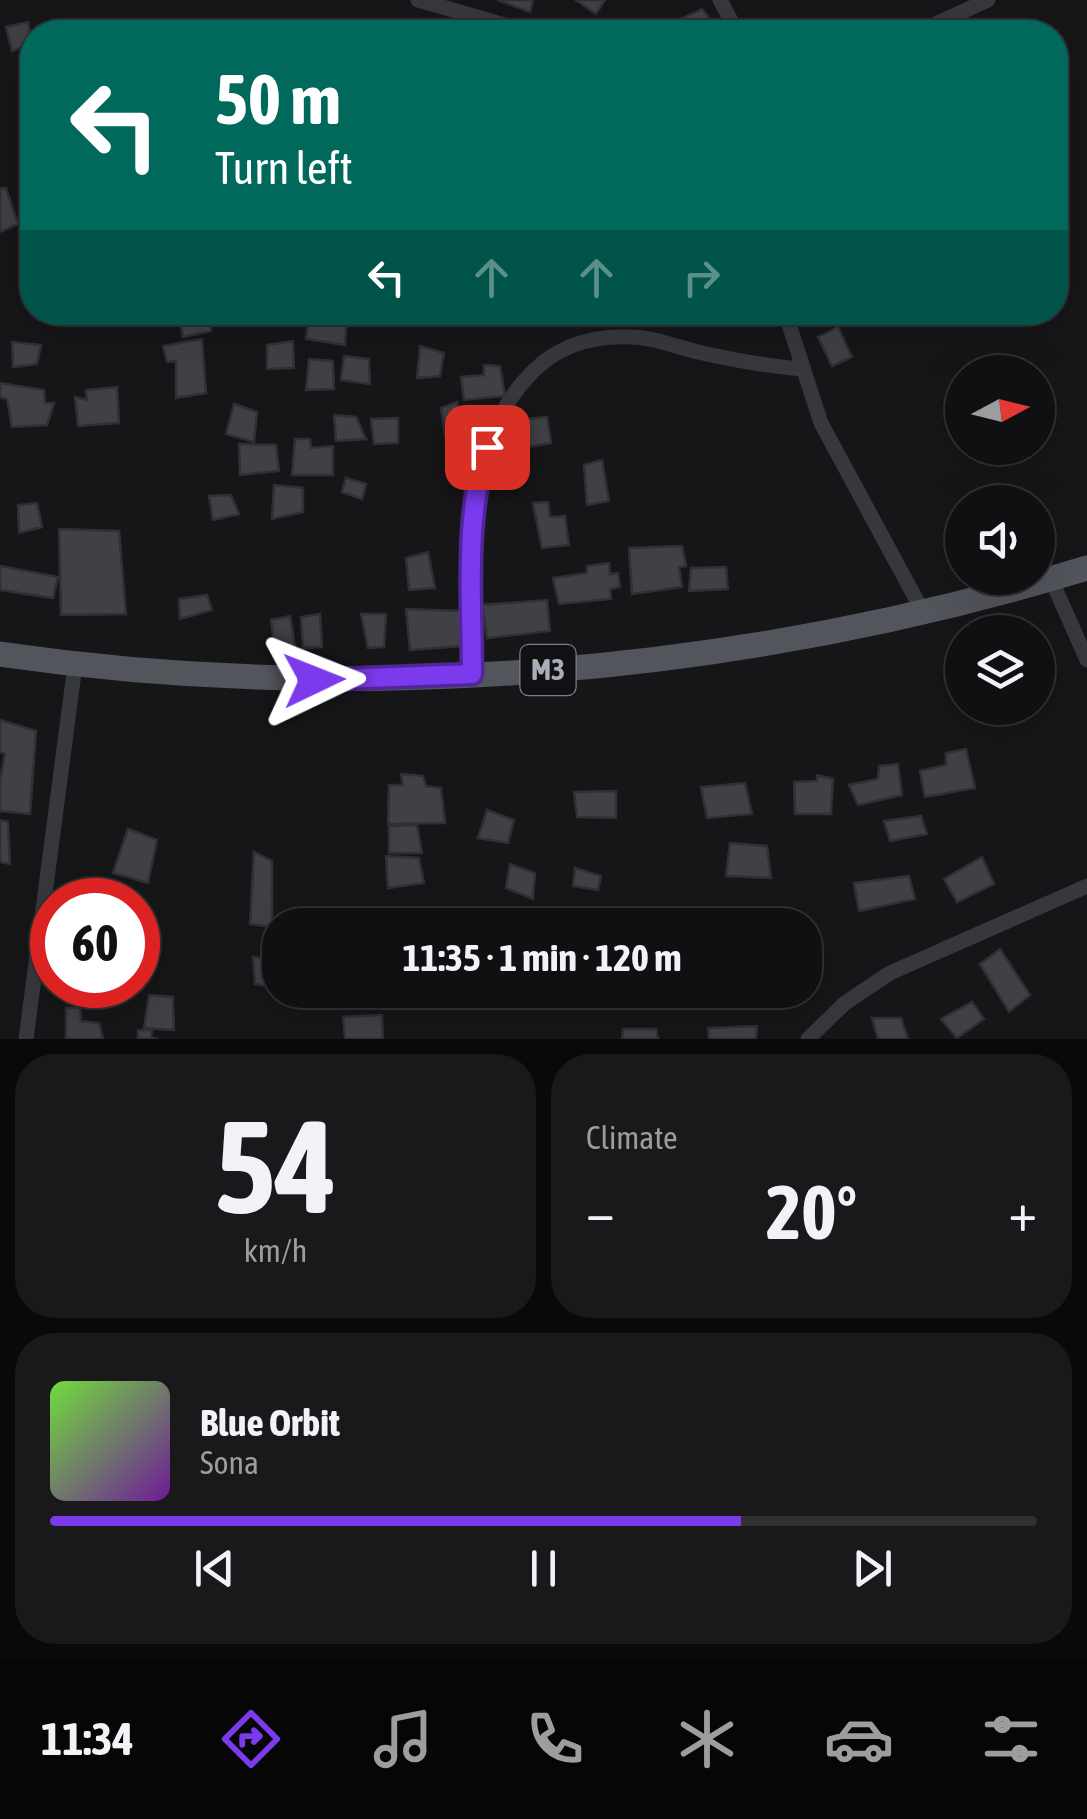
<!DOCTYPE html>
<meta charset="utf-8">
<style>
:root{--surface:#101012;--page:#19191b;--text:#f1f3f6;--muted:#9c9d9f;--line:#303032;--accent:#7c3aed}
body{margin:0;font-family:"Asap Condensed",sans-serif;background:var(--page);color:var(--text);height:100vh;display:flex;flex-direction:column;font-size:38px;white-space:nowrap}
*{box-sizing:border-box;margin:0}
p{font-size:32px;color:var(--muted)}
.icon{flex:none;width:55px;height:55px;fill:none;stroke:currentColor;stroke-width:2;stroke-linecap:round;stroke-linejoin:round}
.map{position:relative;height:1039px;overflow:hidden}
.panel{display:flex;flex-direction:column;gap:15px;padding:15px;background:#09090a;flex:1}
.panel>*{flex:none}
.hud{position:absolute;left:20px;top:20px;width:1048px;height:305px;border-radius:40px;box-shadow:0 10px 40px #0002,0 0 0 2px var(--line);background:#00695c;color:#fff;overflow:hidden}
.needle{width:65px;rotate:83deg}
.tools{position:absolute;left:945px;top:355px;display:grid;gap:20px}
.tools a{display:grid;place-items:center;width:110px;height:110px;border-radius:50%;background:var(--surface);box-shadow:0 10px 40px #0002,0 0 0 2px var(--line);font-size:50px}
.speed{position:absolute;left:30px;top:878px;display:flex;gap:20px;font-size:50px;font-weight:700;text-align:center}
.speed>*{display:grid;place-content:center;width:130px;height:130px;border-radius:50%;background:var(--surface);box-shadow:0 10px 40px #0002,0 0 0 2px var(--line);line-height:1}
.speed .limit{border:15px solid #d22;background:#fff;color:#111}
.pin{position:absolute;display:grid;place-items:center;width:85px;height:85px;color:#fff;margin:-42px;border-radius:20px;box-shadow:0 5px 15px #0006}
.me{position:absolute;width:110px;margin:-55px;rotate:88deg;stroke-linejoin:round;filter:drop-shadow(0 0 8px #0008)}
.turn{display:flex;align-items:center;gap:35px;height:210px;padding:0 30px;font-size:45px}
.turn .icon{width:130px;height:130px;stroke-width:2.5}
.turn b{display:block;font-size:70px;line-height:85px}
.lanes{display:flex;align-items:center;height:95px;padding:0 30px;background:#0003;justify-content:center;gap:50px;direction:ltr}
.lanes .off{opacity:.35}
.big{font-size:75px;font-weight:700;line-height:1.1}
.panel .tile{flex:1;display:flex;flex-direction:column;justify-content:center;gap:15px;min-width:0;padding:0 35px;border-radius:40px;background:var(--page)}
.panel .dial{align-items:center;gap:0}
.dial b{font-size:130px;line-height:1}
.song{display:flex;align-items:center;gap:30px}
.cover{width:120px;height:120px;border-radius:15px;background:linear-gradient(135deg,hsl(100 70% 55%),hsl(280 70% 35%))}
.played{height:10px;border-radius:5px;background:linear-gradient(90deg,var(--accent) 70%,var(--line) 70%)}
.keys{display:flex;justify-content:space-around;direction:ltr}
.heat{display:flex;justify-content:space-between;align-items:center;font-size:55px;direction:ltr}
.panel .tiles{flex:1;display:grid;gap:15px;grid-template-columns:1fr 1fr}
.tile:last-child{grid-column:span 2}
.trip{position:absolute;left:262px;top:908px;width:560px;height:100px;border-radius:40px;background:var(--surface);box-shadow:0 10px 40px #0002,0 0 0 2px var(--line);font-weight:700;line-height:100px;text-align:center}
.dock{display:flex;height:160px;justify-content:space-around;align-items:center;background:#060607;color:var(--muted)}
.dock .icon{width:70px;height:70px}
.dock .current{color:var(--accent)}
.dock b{font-size:45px;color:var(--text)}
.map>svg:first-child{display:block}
.building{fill:#404145;stroke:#303034;stroke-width:2.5}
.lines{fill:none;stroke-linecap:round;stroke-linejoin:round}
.street{stroke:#37383d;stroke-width:15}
.primary{stroke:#53555c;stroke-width:25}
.route-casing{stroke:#51269a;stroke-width:25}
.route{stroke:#7c3aed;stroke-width:18}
.labels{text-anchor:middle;stroke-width:8;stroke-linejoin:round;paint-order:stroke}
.shield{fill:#111113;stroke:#7b7e86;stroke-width:2.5}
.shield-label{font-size:30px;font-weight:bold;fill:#a8adb8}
</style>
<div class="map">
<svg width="1087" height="1039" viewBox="0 0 1087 1039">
<rect width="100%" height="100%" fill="#161618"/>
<path class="building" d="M497,0H533L530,12Z
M576,0H605L596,14Z
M702,9L720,32H683L676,21Z
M28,22L32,43L12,51L6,27Z
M0,188H6L18,224L0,232Z
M178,312H208L211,331L183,337Z
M309,312H336L347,316L345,345L306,339Z
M456,312H495L496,316L456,315Z
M838,327L852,357L832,366L818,337Z
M202,339L206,393L176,398V361L167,362L163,346Z
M293,341L294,368L267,369V345Z
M12,342L41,345L37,364L13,367Z
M420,346L444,353L440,376L417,378Z
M344,356L369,359L370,384L341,380Z
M309,359L333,361L334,389L306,390Z
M484,365L500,366L505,396L464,400L461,377L484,375Z
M0,383L44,390L45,403H54L47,425L12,427L7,399L0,397Z
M117,387L119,423L78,426L75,397L87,400L86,390Z
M457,402L463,450L447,449L441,408Z
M234,404L257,412L254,442L226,434Z
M334,415L356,417L366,439L336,441Z
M547,417L551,443L528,447L526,419Z
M398,418V443L374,444L371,419Z
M295,439H310L311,448L333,446V475H292Z
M239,444L276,445L279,471L240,475Z
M602,460L609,501L587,505L584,465Z
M346,478L366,484L362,499L342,492Z
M274,485L303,488V512L272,519Z
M231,495L239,514L213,520L209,496Z
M548,502L550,517L565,516L569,545L542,548L533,503Z
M37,503L42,527L19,533L18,505Z
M59,529L119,531L126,614L61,615Z
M682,546L686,566L679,567L682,587L632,594L629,548Z
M428,552L435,588L409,590L406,558Z
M609,563L610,574L618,573L620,587L610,589L611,599L559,604L553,578L587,573V566Z
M0,566L58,577L53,598L0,590Z
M726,567L728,589L689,591L691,568Z
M207,595L212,610L180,619L179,599Z
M547,600L550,631L487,638L482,605Z
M406,609L461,611L463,646L410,650Z
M320,614L322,647L303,648L301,617Z
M361,614H386L384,647L368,648Z
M290,616L295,646L275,650L271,620Z
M0,720L36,731L30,814L0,811V780L5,754L0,752Z
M966,749L975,788L925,797L920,771L946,765V753Z
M898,764L902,795L858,805L849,785L878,779L879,766Z
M401,774L423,776L426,786L441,788L445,823L388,824L389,785H403Z
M817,775L833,779L831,814H795L794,782L817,781Z
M745,783L752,814L707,818L701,787Z
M616,791V818L577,817L574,792Z
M487,810L514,820L508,843L478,838Z
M921,816L927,834L890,841L884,821Z
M0,820L8,822L10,864L0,862Z
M417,825L422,853H389V826Z
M128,829L157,840L148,883L113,873Z
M730,843L767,846L771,878L726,876Z
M254,852L272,861V927L250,924Z
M386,856L419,858L424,883L388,888Z
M982,857L994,884L957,902L944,879Z
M510,864L535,873L533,899L506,888Z
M575,868L601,876L598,890L573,886Z
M909,876L915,899L859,911L854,883Z
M767,917L769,925H719V923Z
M1000,949L1030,995L1009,1012L980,964Z
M253,957L280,961V988L255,984Z
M425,990H444L448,999L431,1007L423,991Z
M467,990H491L492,1004H465Z
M149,995L173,997L174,1030L144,1028Z
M972,1002L984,1019L957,1038L941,1019Z
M66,1008H80L81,1021L99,1023L103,1039H66Z
M382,1015L383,1039H345L343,1017Z
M872,1018H901L908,1039H878Z
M757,1026L756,1039H709L708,1028Z
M623,1029H656L658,1039H622Z
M138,1030H152L151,1038L158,1039H138Z"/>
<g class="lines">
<path class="street" d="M418,0L529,32
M720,0L737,32
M918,32L988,0
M785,312L821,423L923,612
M1051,579L1087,660
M473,674C472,578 456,460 524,381C552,348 587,335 631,337C653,337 677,347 698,352C733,360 766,366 802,369
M26,1039L75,665
M808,1039L845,1003L890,973L1087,886"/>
<path class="primary" d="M0,654C359,706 740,674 1087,568"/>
</g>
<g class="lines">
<g class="route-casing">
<path id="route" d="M314,680L472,674C472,599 464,520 487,447"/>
</g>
<use href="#route" class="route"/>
</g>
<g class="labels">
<rect class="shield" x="520.5" y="645" width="55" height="50" rx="8"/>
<g class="shield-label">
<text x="548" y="680">M3</text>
</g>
</g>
</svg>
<div class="tools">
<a><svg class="needle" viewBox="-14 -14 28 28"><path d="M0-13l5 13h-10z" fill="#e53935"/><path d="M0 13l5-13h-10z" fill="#9c9d9f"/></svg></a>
<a><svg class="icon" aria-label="sound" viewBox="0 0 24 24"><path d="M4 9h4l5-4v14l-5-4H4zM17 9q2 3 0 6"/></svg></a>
<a><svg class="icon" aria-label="layers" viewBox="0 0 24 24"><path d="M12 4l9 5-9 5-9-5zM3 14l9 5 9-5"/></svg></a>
</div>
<div class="speed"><div class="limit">60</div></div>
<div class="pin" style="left:487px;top:447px;background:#d93025"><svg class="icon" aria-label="arrive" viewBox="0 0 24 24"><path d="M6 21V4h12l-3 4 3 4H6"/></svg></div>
<svg class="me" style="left:314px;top:680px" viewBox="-20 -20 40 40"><path d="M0-17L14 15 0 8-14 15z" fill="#7c3aed" stroke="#fff" stroke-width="4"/></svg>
<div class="trip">11:35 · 1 min · 120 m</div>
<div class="hud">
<div class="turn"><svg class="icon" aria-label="left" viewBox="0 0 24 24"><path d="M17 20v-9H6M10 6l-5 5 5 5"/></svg><div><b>50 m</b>Turn left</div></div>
<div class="lanes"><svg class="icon" aria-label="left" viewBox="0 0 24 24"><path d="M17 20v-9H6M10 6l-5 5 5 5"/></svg><svg class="icon off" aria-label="ahead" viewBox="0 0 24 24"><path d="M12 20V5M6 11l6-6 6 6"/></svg><svg class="icon off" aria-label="ahead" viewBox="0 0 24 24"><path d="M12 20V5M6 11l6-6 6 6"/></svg><svg class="icon off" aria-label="right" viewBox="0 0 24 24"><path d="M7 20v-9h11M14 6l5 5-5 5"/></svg></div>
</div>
</div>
<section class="panel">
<div class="tiles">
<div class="tile dial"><b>54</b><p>km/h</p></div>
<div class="tile"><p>Climate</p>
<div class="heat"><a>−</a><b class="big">20°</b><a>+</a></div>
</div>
<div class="tile">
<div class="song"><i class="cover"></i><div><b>Blue Orbit</b><p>Sona</p></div></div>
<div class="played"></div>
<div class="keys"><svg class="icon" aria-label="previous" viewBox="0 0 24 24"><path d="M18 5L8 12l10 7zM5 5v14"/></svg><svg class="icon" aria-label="pause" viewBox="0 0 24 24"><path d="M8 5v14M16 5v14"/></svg><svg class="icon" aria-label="next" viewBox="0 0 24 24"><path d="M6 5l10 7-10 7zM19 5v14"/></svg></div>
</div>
</div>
</section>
<nav class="dock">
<b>11:34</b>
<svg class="icon current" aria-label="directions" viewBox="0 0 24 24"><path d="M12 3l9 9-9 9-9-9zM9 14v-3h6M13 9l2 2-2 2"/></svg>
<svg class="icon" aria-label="music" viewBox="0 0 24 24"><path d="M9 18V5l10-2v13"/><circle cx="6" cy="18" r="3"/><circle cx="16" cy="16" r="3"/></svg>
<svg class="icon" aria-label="phone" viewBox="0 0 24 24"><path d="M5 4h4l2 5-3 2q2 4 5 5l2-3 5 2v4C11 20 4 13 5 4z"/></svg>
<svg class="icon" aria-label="climate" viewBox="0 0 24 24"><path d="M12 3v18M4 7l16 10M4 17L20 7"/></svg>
<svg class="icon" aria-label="car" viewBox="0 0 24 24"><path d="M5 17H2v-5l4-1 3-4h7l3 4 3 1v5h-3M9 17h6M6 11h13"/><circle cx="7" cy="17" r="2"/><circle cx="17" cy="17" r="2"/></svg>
<svg class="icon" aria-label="filters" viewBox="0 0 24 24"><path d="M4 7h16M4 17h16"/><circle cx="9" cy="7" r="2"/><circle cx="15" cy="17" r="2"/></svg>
</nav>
